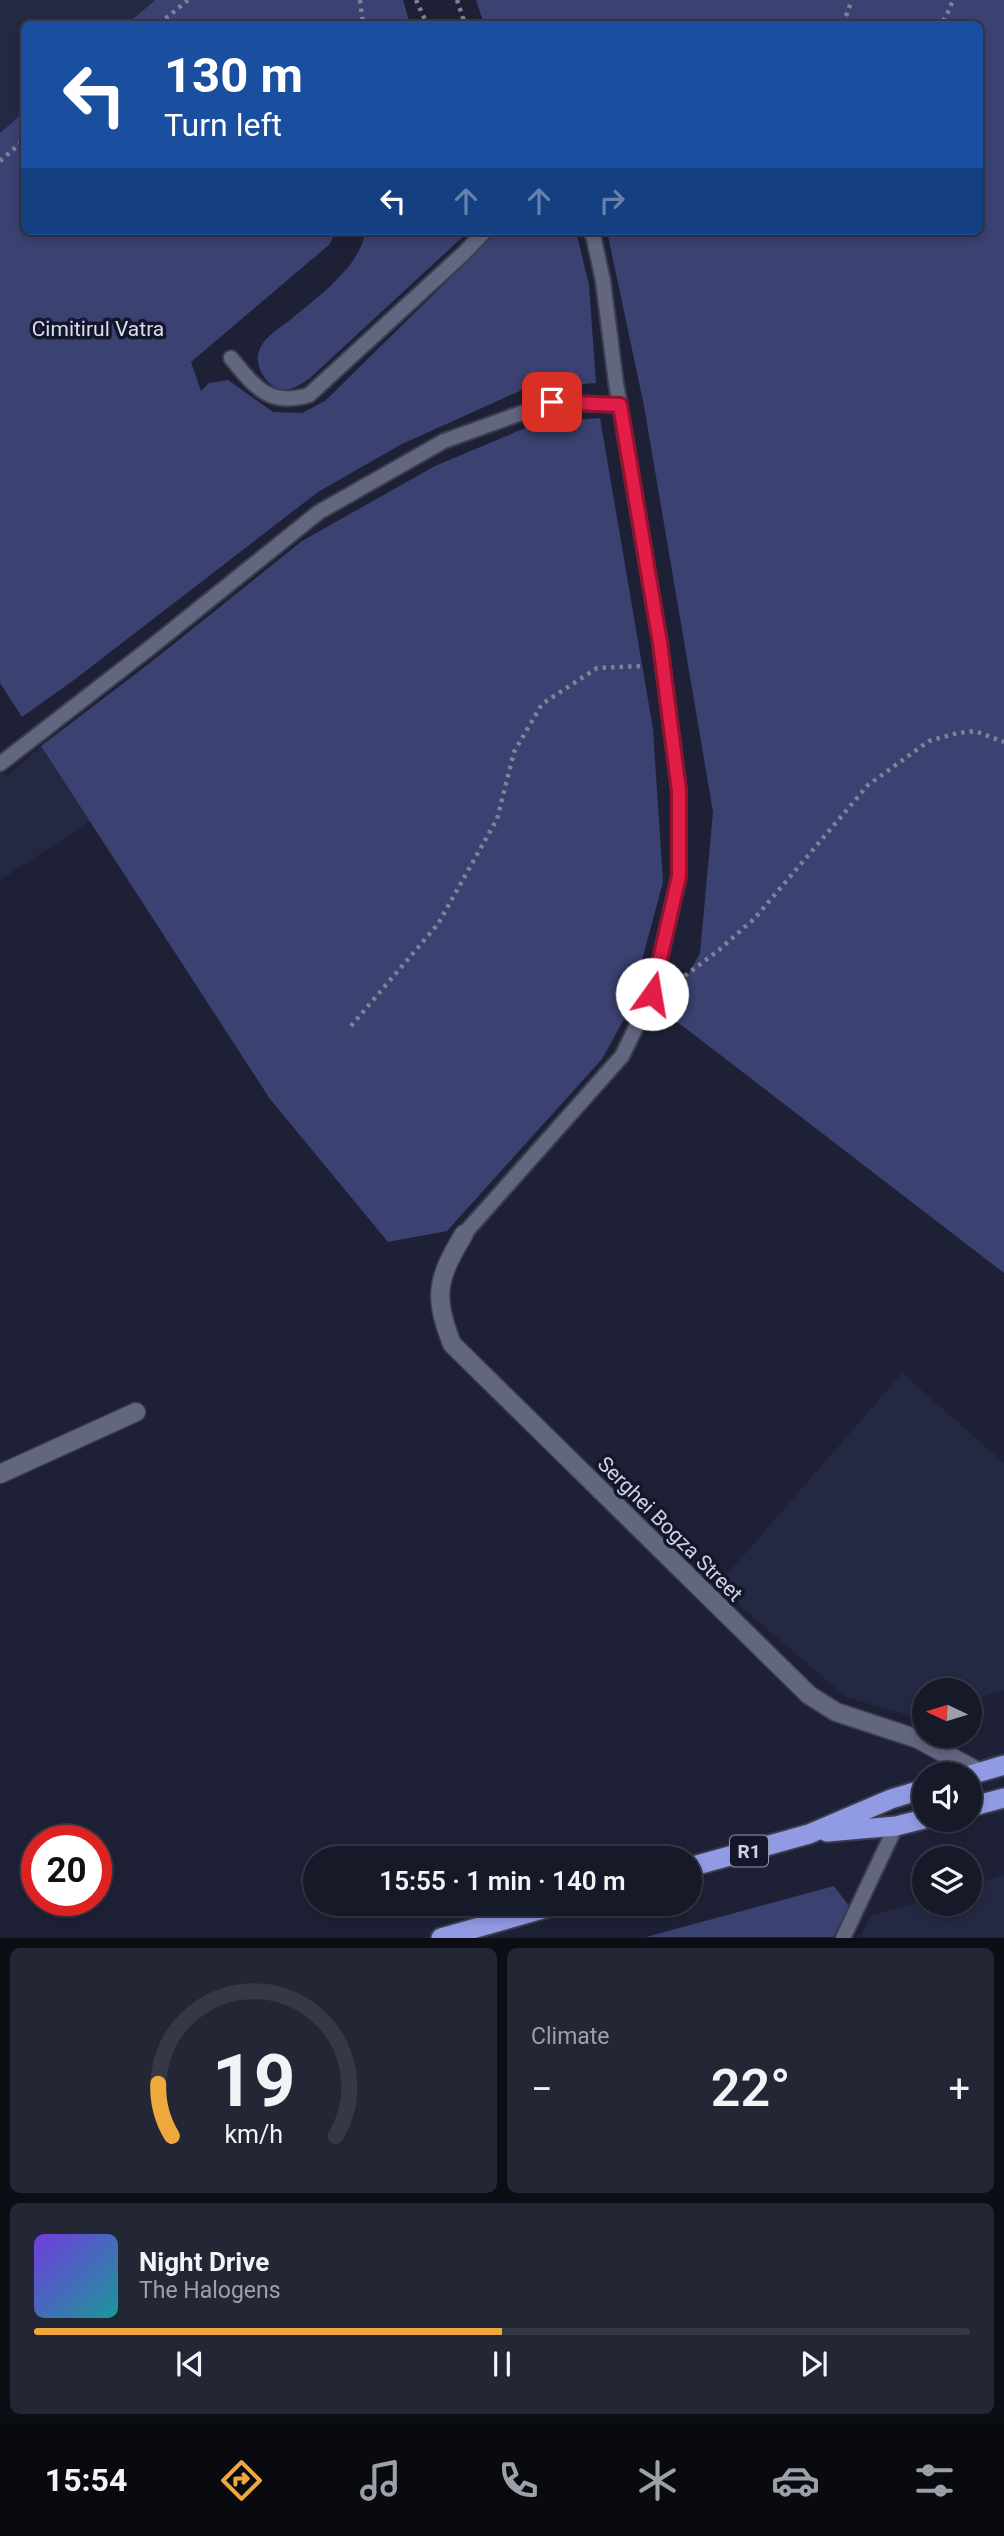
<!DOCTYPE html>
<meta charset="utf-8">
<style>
:root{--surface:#161928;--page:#232634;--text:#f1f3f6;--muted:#9ea0a8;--line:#353845;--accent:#eea83c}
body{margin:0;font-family:Roboto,sans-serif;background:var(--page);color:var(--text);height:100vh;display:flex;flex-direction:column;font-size:26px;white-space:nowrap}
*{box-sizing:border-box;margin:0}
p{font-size:23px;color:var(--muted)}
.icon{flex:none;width:38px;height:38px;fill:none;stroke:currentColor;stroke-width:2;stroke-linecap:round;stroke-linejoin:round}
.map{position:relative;height:1938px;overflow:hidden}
.details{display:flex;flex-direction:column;gap:10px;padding:10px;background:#0c0e16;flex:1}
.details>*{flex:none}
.banner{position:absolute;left:21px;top:21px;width:962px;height:214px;border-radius:10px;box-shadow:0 4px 10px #0003,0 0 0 2px var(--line);background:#1a4fa0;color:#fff;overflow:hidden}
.needle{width:46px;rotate:274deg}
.controls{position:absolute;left:912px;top:1678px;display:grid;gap:14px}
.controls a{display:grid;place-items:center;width:70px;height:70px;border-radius:50%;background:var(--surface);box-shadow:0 4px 10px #0003,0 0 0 2px var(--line);font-size:35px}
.speed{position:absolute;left:21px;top:1825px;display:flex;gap:14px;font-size:35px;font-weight:700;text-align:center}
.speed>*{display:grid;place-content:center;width:91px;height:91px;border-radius:50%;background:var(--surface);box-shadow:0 4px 10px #0003,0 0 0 2px var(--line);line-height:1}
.speed .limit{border:10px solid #d22;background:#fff;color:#111}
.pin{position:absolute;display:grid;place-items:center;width:60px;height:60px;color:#fff;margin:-30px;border-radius:14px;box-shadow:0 4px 10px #0006}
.me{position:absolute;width:77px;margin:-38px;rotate:13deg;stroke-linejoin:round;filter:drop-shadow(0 0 5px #0008)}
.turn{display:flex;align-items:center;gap:24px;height:147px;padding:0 28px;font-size:32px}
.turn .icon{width:91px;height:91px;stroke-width:2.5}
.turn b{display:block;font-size:49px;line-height:60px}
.lanes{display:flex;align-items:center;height:66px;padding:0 28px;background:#0003;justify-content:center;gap:35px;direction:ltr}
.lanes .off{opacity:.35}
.big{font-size:52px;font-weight:600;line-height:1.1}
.details .widget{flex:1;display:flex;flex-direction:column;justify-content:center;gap:10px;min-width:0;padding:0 24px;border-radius:10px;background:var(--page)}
.details .dial{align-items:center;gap:0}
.dial svg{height:182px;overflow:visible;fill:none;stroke:var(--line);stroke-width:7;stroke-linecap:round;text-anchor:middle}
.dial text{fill:var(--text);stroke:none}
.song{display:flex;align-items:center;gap:21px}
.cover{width:84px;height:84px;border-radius:10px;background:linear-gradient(135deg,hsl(260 70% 55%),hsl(180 70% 35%))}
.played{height:7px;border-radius:4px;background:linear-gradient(90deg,var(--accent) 50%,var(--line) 50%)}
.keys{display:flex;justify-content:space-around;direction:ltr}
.heat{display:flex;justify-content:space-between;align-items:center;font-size:38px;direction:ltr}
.details .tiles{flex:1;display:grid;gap:10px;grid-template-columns:1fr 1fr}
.widget:last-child{grid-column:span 2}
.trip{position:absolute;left:303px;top:1846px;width:399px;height:70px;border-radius:35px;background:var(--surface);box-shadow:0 4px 10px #0003,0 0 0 2px var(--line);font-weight:600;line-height:70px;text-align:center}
.tabs{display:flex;height:112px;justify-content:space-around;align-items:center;background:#090a10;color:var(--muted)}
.tabs .icon{width:49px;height:49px}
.tabs .selected{color:var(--accent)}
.tabs b{font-size:32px;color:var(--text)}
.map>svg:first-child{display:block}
.built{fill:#242843}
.green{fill:#3b4171}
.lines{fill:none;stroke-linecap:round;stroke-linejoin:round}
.service-casing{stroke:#3c3e50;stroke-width:18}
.minor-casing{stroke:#3c3e50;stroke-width:21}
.trunk-casing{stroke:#3c3e50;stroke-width:23}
.path{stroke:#7f8293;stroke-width:4.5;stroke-dasharray:3.5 5;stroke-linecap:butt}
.service{stroke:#62667f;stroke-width:14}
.minor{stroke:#62667f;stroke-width:18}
.trunk{stroke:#909be4;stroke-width:19}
.route-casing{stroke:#92132f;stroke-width:18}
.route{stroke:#e11d48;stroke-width:12}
.labels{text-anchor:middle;stroke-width:7;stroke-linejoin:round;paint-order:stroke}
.shield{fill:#14172c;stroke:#979aaa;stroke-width:2}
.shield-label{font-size:19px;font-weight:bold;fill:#cfd2e0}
.park-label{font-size:21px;fill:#d9ddef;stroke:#14172c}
.street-label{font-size:21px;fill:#cfd2e0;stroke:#14172c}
</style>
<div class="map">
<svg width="1004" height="1938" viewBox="0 0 1004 1938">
<rect width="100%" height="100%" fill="#1e2136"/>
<path class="built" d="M0,0H155L127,24H24V112L0,133Z
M41,746L90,821L0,880V772L7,776Z
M902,1373L1004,1463V1690L970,1701V1690H924V1716L917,1718L846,1697L717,1586Z
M1004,1875V1937H860L871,1916L924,1900V1904H970V1886Z"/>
<path class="green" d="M155,0H403L410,24H127Z
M476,0H1004V1273L667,1014L700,953L713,812L644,406L607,231H980V24H484Z
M24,112V231H336L330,244L191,362L201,391L209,383L228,380L273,412L302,413L325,401L498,231H576L589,285L596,383L524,389L400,445L318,492L74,680L22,717L0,683V133Z
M365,231H469L310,378C301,384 291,392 280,389C267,386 256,368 258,355C261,339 278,329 290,320C315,299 362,266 365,231Z
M600,418L653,729L663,882L628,1012L602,1059L447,1231L388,1242L270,1099L41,746L155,659L302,541L435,466L537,423Z
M834,1886L849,1906L833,1937H646Z"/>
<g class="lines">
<g class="service-casing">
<path id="service" d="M231,358C255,387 269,407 309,395L464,253L485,231
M0,764L151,647L319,512L444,441L552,402L620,405
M464,1234L622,1056L652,994L679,876V791L660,643L616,383L603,281L594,239L591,231
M843,1938L896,1826"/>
</g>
<g class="minor-casing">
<path id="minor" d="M464,1234C437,1279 433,1295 452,1344L809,1695L836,1712L918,1739L979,1772
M0,1474L136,1412"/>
</g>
<g class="trunk-casing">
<path id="trunk" d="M970,1775L1004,1765
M970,1807L1004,1798
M827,1832L896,1826L924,1819
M690,1867L809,1834L891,1799L924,1789
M441,1938L560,1904"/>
</g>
<path class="path" d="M360,0L363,24
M416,0L427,24
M457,0L465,24
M159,24L188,0
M843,24L852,0
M935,24L945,19L953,0
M0,161L24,140
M678,981L719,950L755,918L868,785L929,741L958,733L975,731L1004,742
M351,1026L438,924L497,819L514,752L542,704L597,668L641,666"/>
<use href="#service" class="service"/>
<use href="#minor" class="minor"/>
<use href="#trunk" class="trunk"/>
</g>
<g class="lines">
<g class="route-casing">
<path id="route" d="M552,402L620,405L660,643L679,791V876L652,994"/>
</g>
<use href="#route" class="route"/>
</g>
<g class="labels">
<rect class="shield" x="730" y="1835.5" width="38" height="31" rx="5"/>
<g class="shield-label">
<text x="749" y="1858">R1</text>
</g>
<g class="park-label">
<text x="98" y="336">Cimitirul Vatra</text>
</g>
<g class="street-label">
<text transform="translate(670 1529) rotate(45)" y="7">Serghei Bogza Street</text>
</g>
</g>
</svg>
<div class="controls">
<a><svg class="needle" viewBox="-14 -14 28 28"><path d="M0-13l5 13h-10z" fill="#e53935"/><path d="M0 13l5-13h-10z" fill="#9ea0a8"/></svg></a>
<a><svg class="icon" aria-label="sound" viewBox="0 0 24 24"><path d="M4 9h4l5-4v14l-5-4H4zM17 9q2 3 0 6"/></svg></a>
<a><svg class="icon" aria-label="layers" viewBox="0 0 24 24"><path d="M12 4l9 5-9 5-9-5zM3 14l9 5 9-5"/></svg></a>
</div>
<div class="speed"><div class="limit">20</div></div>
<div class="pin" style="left:552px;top:402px;background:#d93025"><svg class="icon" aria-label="arrive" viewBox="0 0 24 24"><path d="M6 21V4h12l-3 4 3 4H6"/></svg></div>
<svg class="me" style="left:652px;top:994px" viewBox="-20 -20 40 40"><circle r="19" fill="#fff"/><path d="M0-13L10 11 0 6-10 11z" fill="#e11d48"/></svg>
<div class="trip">15:55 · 1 min · 140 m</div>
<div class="banner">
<div class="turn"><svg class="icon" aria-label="left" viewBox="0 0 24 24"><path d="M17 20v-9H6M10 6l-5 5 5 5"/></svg><div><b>130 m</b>Turn left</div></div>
<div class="lanes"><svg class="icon" aria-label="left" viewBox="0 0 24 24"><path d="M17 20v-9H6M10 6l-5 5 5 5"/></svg><svg class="icon off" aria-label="ahead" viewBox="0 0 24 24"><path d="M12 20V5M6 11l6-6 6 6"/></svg><svg class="icon off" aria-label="ahead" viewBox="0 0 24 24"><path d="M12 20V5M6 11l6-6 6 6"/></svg><svg class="icon off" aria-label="right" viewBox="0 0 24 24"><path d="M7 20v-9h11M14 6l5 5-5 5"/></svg></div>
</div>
</div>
<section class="details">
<div class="tiles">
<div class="widget dial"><svg viewBox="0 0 100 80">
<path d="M14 69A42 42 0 1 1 86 69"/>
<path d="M14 69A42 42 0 0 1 8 46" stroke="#eea83c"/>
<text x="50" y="56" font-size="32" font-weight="700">19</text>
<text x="50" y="72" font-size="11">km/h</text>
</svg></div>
<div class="widget"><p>Climate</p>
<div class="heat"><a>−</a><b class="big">22°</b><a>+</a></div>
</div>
<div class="widget">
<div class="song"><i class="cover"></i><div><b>Night Drive</b><p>The Halogens</p></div></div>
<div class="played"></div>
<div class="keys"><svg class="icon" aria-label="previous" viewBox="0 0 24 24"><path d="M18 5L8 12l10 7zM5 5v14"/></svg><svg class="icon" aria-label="pause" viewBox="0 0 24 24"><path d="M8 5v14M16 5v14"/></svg><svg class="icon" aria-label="next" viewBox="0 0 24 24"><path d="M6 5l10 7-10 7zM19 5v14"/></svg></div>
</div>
</div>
</section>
<nav class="tabs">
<b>15:54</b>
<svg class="icon selected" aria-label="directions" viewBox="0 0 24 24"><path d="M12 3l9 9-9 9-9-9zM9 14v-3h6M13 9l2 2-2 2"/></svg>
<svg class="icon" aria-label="music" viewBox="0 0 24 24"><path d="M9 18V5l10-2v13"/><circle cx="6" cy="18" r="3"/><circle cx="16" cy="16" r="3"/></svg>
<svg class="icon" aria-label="phone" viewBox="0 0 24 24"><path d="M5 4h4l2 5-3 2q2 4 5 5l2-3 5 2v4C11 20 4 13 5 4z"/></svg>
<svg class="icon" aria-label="climate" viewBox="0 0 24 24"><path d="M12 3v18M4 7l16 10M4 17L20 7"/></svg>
<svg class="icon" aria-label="car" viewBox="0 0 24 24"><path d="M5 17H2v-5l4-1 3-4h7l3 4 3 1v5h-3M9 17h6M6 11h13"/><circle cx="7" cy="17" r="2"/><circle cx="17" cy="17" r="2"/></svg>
<svg class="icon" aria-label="filters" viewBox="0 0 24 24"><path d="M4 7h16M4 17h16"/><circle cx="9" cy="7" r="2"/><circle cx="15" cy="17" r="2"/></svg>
</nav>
